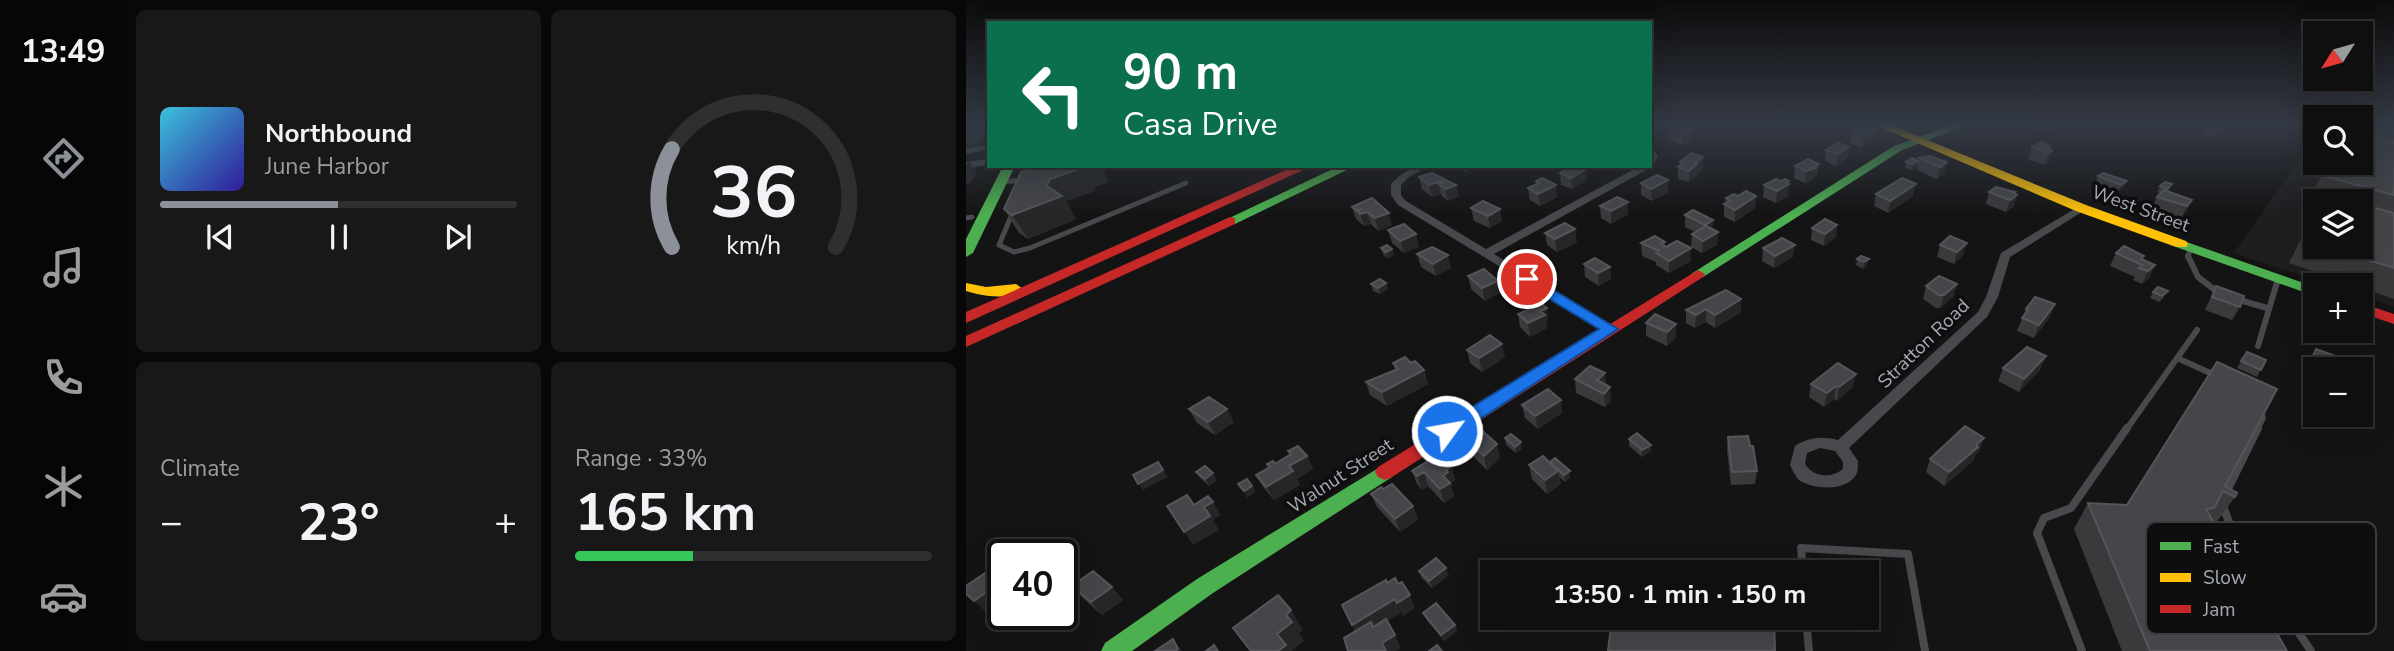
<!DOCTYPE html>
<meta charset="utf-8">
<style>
:root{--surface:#0f0f0f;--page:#181818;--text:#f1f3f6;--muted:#9b9c9e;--line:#2f2f2f;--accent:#8c9099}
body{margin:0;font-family:"Nunito Sans",sans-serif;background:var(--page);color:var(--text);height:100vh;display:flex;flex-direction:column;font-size:26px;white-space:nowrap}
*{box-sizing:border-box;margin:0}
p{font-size:23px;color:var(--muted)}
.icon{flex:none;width:38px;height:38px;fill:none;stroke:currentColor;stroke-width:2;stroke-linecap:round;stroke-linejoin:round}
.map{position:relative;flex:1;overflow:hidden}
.side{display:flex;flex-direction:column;gap:10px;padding:10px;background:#080808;width:840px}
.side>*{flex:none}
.top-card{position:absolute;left:21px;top:21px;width:665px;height:147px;border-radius:0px;box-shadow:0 7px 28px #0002,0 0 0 2px var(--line);background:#0b6e4f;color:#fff;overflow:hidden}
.needle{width:46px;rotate:233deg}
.controls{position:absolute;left:1337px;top:21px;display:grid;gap:14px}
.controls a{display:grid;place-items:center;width:70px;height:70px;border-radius:0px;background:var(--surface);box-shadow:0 7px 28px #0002,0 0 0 2px var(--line);font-size:35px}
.speed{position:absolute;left:21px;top:539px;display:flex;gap:14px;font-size:35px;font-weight:700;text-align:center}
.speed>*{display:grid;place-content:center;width:91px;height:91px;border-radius:50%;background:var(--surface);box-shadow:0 7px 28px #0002,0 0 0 2px var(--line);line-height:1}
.speed .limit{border:4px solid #111;border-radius:10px;background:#fff;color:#111}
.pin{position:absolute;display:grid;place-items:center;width:60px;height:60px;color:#fff;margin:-30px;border:4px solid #fff;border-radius:50%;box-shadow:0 2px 7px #0007}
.me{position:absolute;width:77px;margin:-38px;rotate:58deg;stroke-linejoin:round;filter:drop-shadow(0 0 5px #0008)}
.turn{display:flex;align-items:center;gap:24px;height:147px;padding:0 21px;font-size:32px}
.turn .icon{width:91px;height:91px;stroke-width:2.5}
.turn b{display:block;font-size:49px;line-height:60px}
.big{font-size:52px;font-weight:700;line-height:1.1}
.side .widget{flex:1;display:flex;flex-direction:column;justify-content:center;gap:10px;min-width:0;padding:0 24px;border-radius:10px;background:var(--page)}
.side .dial{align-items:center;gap:0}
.dial svg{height:182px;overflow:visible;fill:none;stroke:var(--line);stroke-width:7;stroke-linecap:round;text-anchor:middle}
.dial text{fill:var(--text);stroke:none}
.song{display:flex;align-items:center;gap:21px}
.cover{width:84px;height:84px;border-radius:10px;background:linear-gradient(135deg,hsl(190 70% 55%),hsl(250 70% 35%))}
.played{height:7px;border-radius:4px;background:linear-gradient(90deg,var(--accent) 50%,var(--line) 50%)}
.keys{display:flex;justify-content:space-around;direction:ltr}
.heat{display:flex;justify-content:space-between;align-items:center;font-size:38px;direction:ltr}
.charge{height:10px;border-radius:5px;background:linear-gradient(90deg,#34c759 33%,var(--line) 0)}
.side .tiles{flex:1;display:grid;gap:10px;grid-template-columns:repeat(2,1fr)}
.trip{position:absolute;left:514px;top:560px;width:399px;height:70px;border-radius:0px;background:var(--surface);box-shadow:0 7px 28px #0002,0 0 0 2px var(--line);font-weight:700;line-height:70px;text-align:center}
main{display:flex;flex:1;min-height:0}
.tabs{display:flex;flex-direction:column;width:126px;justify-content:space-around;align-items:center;background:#060606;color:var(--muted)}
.tabs .icon{width:49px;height:49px}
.tabs .selected{color:var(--accent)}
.tabs b{font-size:32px;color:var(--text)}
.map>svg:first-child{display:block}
.built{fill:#1e1e20;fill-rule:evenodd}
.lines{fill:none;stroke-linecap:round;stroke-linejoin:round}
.lane-far2{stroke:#48494d;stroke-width:5}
.lane-far1{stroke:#48494d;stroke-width:6}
.lane{stroke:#48494d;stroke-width:8}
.street{fill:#48494d;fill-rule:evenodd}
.fast{fill:#4caf50;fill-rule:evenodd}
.slow{fill:#ffc107;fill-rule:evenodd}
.jam{fill:#c62828;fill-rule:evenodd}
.wall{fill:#3a3a3c}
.shaded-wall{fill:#262627}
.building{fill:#454649;stroke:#54565a;stroke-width:2}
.route{fill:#1a73e8;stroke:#114b97;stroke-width:2}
.labels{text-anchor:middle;stroke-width:7;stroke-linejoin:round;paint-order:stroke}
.street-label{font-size:19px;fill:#a4a9b5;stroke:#0e0e0f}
.key{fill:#0e0e0f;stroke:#3b3c41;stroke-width:2}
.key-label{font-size:19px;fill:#a4a9b5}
</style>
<main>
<nav class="tabs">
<b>13:49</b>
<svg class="icon selected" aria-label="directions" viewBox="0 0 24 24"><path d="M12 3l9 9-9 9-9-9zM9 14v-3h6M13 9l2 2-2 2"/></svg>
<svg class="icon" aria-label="music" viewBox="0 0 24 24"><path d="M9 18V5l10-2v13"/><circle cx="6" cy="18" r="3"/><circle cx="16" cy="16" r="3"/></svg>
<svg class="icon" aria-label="phone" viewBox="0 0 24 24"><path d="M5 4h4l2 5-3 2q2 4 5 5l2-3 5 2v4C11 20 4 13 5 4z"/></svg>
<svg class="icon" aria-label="climate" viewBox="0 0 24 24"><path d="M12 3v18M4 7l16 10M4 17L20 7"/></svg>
<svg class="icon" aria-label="car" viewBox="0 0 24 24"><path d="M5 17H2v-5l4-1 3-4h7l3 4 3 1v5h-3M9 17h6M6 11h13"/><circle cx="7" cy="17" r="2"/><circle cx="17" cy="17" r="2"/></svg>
</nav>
<section class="side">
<div class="tiles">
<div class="widget">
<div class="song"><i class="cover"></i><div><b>Northbound</b><p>June Harbor</p></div></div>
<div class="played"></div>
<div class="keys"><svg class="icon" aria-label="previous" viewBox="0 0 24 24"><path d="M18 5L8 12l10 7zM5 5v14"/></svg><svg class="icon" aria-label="pause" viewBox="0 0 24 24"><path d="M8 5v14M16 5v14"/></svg><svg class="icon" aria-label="next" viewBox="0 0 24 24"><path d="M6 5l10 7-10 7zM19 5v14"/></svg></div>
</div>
<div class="widget dial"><svg viewBox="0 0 100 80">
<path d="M14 69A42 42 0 1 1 86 69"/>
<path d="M14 69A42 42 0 0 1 14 26" stroke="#8c9099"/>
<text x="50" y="56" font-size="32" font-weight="700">36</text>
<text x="50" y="72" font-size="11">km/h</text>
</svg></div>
<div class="widget"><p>Climate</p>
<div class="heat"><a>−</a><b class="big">23°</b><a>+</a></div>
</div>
<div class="widget"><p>Range · 33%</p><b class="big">165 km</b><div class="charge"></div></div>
</div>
</section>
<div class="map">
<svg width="1428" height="651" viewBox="0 0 1428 651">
<rect width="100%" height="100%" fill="#141414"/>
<path class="built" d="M1395,124H1428V307L1395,295V285H1364L1268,253L1349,138V163H1395ZM1349,201H1395V247H1349Z"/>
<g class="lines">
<path class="lane-far2" d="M0,129L23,126
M0,151L23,147
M130,171L143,166
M36,182L58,180
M46,214L33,245L48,252L64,248L220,183
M0,218L6,217
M1222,258L1224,248"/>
<path class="lane-far1" d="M1222,256L1232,277L1253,293
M1270,299L1301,308
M1292,346L1312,279
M1211,358L1251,376
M1160,430L1231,330
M1291,430L1297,418L1294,410"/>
<path class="lane" d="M1259,495L1292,428
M1256,504L1271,542L1345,651
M837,572L835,548L942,554L959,651
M840,618L843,651
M1116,651L1071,533L1078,518L1105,508L1161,428"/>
<path class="street" d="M684,148L687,149L692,157L684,168L528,254L648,326L650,329L648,332L644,333L432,205L425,195V184C436,172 447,166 463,166L443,177L435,185V195L440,201L520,249L674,166H684Z
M23,159V165L0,168V162Z
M1115,205L1119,206V210L1044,257L1032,297L1021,317L883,448L892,461C892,463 892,471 891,473C883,492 847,490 833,480C829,476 826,469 824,465L829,446C843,437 856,436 872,440L1012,312L1020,297L1035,253ZM854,448L869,451L877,462V469C865,479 847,477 839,464L841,453Z"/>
<path class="fast" d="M989,124H1005L936,150L737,277L732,278L725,274L928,146Z
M37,166H49L7,253L0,257V239Z
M373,166H389L269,224H259L257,221Z
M1215,240L1349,287V296L1210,247L1208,244L1210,241Z
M419,464L426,467L429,472L426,477L247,593L166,651H135L139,643L231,579Z"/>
<path class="slow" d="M907,124H922L1120,205L1220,241L1222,244L1220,247H1210L1110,211Z
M0,283L20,287L50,284L57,289C44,301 16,296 0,291Z"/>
<path class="jam" d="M329,166H346L0,323V312Z
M264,217L269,218V224L0,347V336Z
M732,270L739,274L737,277L426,477L419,480L412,477L409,472L412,467Z
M1395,303L1428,314V324L1395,313Z"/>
</g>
<path class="wall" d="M710,124H720V127L726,130V141L716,145L704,139V128Z
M1068,124H1100L1079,131L1068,126Z
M1410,124H1428V299L1395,287V285H1388L1323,263L1349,210V247H1395V201H1352L1344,199L1361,163H1395Z
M1240,129H1256L1253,134L1245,138L1237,135Z
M885,132L911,136L907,138V141L895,148L884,143Z
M883,147L881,158L870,166L859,161L860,150Z
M1066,147L1084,148L1086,151L1082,162L1078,165L1062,159Z
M953,158L981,162L978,173L971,179L951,170Z
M952,161L951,167L945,170L939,168L940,162Z
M714,162L737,168L731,173V176L723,182L712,179V167L714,166Z
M491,166H513L500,172Z
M624,166H644L635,171Z
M829,166L851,175L848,177V179L839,183L828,178Z
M466,173L490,185L493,196L482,201L476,196L475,194L466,197L456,189L453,177Z
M594,173L621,180L606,189L595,185Z
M1132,176L1161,181L1158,186L1152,191L1130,182Z
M702,180V192L686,201L675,195V183Z
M570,181L591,197L574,206L564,200L562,188L570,184Z
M815,181H823L822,196L810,203L797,197L798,185Z
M143,182L127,187L129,191L100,201L110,219L62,239L53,233L38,209Z
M1206,184L1202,192L1226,200L1220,212L1215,218L1185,209L1191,197L1194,193L1191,192L1194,186Z
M1023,192L1049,194L1047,207L1040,212L1020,204Z
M910,194L947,196L922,213L908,206Z
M772,196H790L789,208L769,222L758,217V204L760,198Z
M406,198L426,225L412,231L405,224L398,226L390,219L386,207Z
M662,202V214L645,224L635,218L634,206Z
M505,208L536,221L524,228L508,221Z
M719,215L747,220L746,229L751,245L736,253L725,247L726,234L729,232L719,227Z
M871,225L870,237L858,246L845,240L846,228Z
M422,230L450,234L453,247L438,253L426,243Z
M579,233L611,242L591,252L581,245Z
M984,236L997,255L988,264L971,257L974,245Z
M699,242V246L725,248V261L703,273L690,265V262L676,256L675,243Z
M415,248L426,249L428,256L421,258L417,254Z
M797,248L827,257L808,268L796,261Z
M1150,253L1177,260L1189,265L1183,278L1176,284L1167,280L1169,277L1144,266Z
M451,254L485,268L470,276L455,267Z
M895,256L901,266L897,269L890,265L891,259Z
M618,264L644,267L645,279L633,286L619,277Z
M502,276L534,293L519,301L505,289Z
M420,283L422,289L414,294L407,291L405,284Z
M991,284L987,297L974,308H970L957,299L960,286Z
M1250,286L1274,307L1266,320L1239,310Z
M760,290L775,312L749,328L740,322L729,328L720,323V310Z
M1187,292L1198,297L1193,302L1184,298Z
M565,304L582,321L580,322L581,328L564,337L554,327L552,314L565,308Z
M1089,304L1084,317L1068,338L1051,331L1060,309Z
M680,323L710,324V337L701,346L680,336Z
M1350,349L1371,369H1349V382L1335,376L1341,362Z
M501,350L539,357L516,372L504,363Z
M1281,352L1300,360L1291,377L1271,368Z
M427,363H445L458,370L462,384L421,406L404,395L400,382L429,370Z
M1037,368L1074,370L1053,392L1032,381Z
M609,379L640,385L645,401L639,407L610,393Z
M845,384L887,387L871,401L868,399L858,407L843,397Z
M556,405L596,413L572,429L559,418Z
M223,409L268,422L249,435L231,423Z
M495,434L534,458L521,470L498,448Z
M762,437L784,446L791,471L789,484L765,485L761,451Z
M539,438L556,449L550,453L540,445Z
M1018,438L1013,452L1009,455L1008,460L978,486L960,472L964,459Z
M663,439L685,445V451L676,457L663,446Z
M322,451L341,456L347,469L331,479L334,485L308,500L298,488L290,475L303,468L301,464H309L324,455Z
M584,462L604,478L599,482L593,477L595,484L581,494L566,479L563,465Z
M485,466L489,480L485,482L486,486L485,487L488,496L478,503L462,486L456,490L451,484L446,471Z
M230,472L251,480L243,486L234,478Z
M1259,486L1269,497L1250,523L1247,522L1321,651H1156L1108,529L1122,503L1161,505Z
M417,489L447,506L452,519L434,532L411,507L405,494Z
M453,571L483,575L466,588L455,577Z
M106,586L146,587L157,600L136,615L118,599Z
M457,613L489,625L491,631L478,641L460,619Z"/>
<path class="shaded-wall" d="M5,124H18L21,129L14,145L0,146V128Z
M684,124H697L684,129Z
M720,124V132L726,130V141L716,145V125Z
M1081,124H1100L1079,131Z
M1222,124H1230L1220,128Z
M913,125L911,136L907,138V141L895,148L897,136L906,129Z
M1256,129L1253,134L1245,138L1248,132Z
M1084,146L1082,153L1086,151L1082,162L1078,165L1082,153V147Z
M883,147L881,158L870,166L871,154Z
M737,157V168L731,173V176L723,182V171L729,163Z
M3,161L11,172L5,183L0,184V166Z
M952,161L951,167L945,170L947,164Z
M981,162L978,173L971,179L974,167Z
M853,164L851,175L848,177V179L839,183L840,171Z
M114,166H135L143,182L127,187L129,191L100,201L110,219L62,239L46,215L81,186L84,179Z
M499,166H513L500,172Z
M634,166H644L635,171Z
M620,169L621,180L606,189L605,178Z
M702,180V192L686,201L685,189Z
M476,181L478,188L473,184L475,194L466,197L463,185Z
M823,181L822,196L810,203L811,191Z
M1161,181L1158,186L1152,191L1155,185Z
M950,184L947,196L922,213L924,201Z
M490,185L493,196L482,201L479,189Z
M590,185L591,197L574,206L572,194Z
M1049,192L1048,197L1051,195L1047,207L1040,212L1044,200L1047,193Z
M790,196L789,208L769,222V210Z
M1226,200L1220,212L1215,218L1221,206Z
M662,202V214L645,224V211Z
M396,209L401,212L405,224L398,226L394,214L391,211L393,222L390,210Z
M534,209L536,221L524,228L522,216Z
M423,213L426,225L412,231L409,218Z
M747,220L746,232L738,237L739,225Z
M871,225L870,237L858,246L859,234Z
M609,229L611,242L591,252L589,239Z
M752,232L751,245L736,253L737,241Z
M450,234L453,247L438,253L434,241Z
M1001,243L997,255L988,264L991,252Z
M829,245L827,257L808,268L809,256Z
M725,248V261L703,273V261Z
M426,249L428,256L421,258L420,252Z
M482,255L485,268L470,276L467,264Z
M903,259L901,266L897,269L898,262Z
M1189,265L1183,278L1176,284L1182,271Z
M644,267L645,279L633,286L632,273Z
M532,281L534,293L519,301L516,288Z
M420,283L422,289L414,294L412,288Z
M991,284L987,297L974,308L978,295Z
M775,299V312L749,328V315Z
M1089,304L1084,317L1068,338L1073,325Z
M581,308L582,321L580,322L581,328L564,337L562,323L574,311Z
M740,309V322L729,328L730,315Z
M710,324V337L701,346V332Z
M536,344L539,357L516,372L513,358Z
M1080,356L1074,370L1053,392L1058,379Z
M458,370L462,384L421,406L416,392Z
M639,373L640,386L631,380Z
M890,374L887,387L871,401L873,387Z
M870,386L868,399L858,407L861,393Z
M644,387L645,401L639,407L638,394Z
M595,400L596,413L572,429L569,416Z
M261,409L268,422L249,435L242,422Z
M1018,438L1013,452L1009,455L1008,460L978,486L983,472Z
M555,442L556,449L550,453L549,447Z
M531,444L534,458L521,470L518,456Z
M685,445V451L676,457V450Z
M341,456L347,469L331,479L334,485L308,500L300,487L323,466Z
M485,466L489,480L485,482L486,486L485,487L488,496L478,503L474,489L477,476L480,470Z
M197,470L202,477L177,490L172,484Z
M592,471L595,484L581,494L579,480Z
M604,471V478L599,482L598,475Z
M458,472L462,486L456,490L451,476Z
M247,473L251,480L243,486L239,479Z
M286,486L290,492L281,498L278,491Z
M247,502L255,515L247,520L253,530L227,545L218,532L238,507Z
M447,506L452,519L434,532L429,519Z
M480,568L483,575L466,588L463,581Z
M37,580V603L22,614L8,601Z
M146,587L157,600L136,615L125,602Z
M444,595L449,608L437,616L431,603Z
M429,599L435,613L392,638L386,625Z
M325,610L337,630L333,633L338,641L326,651H312L311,634L320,615Z
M489,625L491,631L478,641L475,635Z
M429,635L435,648L430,651H420L416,643Z
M207,639L216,651H209Z"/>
<path class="building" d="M0,124H5L3,128H0Z
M710,124H718L716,125L726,130L716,134L704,128Z
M900,124L913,125L906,129L909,130L897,136L885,132Z
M1415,124H1428V132L1414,129Z
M1248,126L1256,129L1248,132L1240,129Z
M1395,133L1428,141V195L1358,176L1364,163H1395Z
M1075,142L1084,146L1082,147L1086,151L1082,153L1066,147Z
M872,143L883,147L871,154L860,150Z
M725,153L737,157L729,163L731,164L723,171L712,167L717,163L714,162Z
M964,156L981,162L974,167L953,158Z
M946,158L952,161L947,164L940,162Z
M842,159L853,164L847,167L850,168L840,171L829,166Z
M74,166H115L116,168L84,179L81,186L96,196L46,215L38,209L55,172Z
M605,166H613L620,169L605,178L594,173Z
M466,173L490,185L479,189L473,184L478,182L476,181L463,185L453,177Z
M1137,173L1161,181L1155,185L1132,176Z
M691,175L702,180L685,189L675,183Z
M576,178L590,185L572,194L562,188L573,183L570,181Z
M936,178L950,184L924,201L910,194Z
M810,179L815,181L819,179L823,181L820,183L823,184L811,191L798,185Z
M1199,182L1206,184L1201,189L1194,186Z
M1030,187L1049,192L1047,193L1051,195L1044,200L1023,192Z
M1198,190L1226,200L1221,206L1191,197Z
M780,191L790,196L769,210L758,204L765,201L760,198L768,194L772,196Z
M1359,193L1386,201H1356Z
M651,197L662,202L645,211L634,206Z
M406,198L423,213L409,218L401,212L394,214L391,211L396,209L390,210L386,207Z
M517,201L534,209L522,216L505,208Z
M1395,204L1428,213V268L1362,247H1395Z
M727,210L747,220L739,225L719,215Z
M1349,215V243L1338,239Z
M859,219L871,225L859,234L846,228Z
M599,223L609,229L589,239L579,233Z
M438,224L450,234L434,241L422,230Z
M740,226L752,232L737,241L726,234Z
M689,236L699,242L695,244L700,247L711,241L725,248L703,261L690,253L693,251L675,243Z
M984,236L1001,243L991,252L974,245Z
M816,238L829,245L809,256L797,248Z
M421,245L426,249L420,252L415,248Z
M1158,246L1178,256L1175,259L1189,265L1182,271L1173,268L1176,265L1150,253Z
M466,247L482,255L467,264L451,254Z
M895,256L903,259L898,262L891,259Z
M629,258L644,267L632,273L618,264Z
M518,269L532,281L516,288L502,276Z
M973,276L991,284L978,295H973L960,286Z
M414,279L420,283L412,288L405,284Z
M1250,286L1278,296L1274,307L1246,297Z
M1192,287L1202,291L1196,296L1187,292Z
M760,290L775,299L749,315L740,309L730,315L720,310Z
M1069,297L1089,304L1073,325L1056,318L1062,310L1060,309Z
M572,301L581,308L574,311L579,315L562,323L552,314L568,307L565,304Z
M689,314L710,324L701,332L680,323Z
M524,335L536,344L513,358L501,350Z
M1061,347L1080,356L1058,379L1037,368Z
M1350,349L1375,358L1371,369H1360L1344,363Z
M1281,352L1300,360L1295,370L1275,361Z
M439,357L445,363L449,361L458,370L416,392L400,382L432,369L427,363Z
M1251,362L1311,389L1259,486L1271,493L1269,497L1257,491L1248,508L1240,509L1321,651H1184L1122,503L1161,505Z
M872,363L890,374L873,387L870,386L861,393L845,384Z
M624,366L639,373L631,380L644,387L638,394L609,379Z
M582,389L595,400L569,416L556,405Z
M243,397L261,409L242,422L223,409Z
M510,425L531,444L518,456L495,434Z
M999,426L1018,438L1010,445L1012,447L983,472L964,459Z
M671,433L685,445L676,450L663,439Z
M545,434L555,442L549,447L539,438Z
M782,436L784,446H787L791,471L766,472L762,437Z
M332,446L341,456L323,466L327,471L300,487L290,475L304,467L301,464L307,461L309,464L325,454L322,451Z
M473,454L485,466L480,470L482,472L477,476L484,483L474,489L458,472L451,476L446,471Z
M577,456L592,471L579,480L563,465Z
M589,458L604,471L598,475L584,462Z
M192,462L197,470L172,484L167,475Z
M239,466L247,473L239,479L230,472Z
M281,479L286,486L278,491L272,484Z
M426,484L447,506L429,519L405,494L415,487L417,489Z
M221,495L228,505L242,496L247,502L238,507L244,516L218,532L201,506Z
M470,558L480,568L463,581L453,571Z
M31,565L37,570V580L8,601L0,594V586Z
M127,571L146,587L125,602L106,586Z
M429,578L432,584L436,582L444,595L431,603L429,599L386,625L376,605L420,580L421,583Z
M312,595L325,610L320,615L326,622L311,634L320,645L312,651H285L267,628Z
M470,603L489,625L475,635L457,613Z
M646,618H808L809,651H642Z
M420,619L429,635L416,643L420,651H382L378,638L405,622L407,627Z
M207,639L212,649L209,651H189Z
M248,645L252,651H240Z
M471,645L476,651H463Z"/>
<linearGradient id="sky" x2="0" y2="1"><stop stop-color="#0b0b0b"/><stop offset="0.58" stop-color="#343a45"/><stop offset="1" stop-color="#343a45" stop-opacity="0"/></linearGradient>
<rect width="1428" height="215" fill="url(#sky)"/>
<path class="route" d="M561,274L652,329L488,436H475L472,431L475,426L633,329L555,282L553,279Z"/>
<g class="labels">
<g class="street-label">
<text transform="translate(1175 208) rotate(20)" y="7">West Street</text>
<text transform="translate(957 343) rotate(-44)" y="7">Stratton Road</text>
<text transform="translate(374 475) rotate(-33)" y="7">Walnut Street</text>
</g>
</g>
<rect x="1180" y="522" width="230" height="112" rx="10" class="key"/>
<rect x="1194" y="542" width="31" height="8" fill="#4caf50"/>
<rect x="1194" y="573" width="31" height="9" fill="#ffc107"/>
<rect x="1194" y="605" width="31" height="8" fill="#c62828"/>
<g class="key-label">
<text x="1237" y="553">Fast</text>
<text x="1237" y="584">Slow</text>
<text x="1237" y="616">Jam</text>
</g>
</svg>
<div class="controls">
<a><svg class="needle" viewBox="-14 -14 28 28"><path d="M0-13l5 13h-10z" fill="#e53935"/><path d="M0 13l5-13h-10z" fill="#9b9c9e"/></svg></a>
<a><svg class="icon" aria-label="search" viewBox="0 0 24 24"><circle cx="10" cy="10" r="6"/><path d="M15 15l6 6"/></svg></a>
<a><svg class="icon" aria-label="layers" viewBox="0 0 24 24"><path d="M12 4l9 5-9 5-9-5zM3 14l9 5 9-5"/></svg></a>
<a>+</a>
<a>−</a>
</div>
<div class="speed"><div class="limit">40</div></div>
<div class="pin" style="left:561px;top:279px;background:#d93025"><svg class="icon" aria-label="arrive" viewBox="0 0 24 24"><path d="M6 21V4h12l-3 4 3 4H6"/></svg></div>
<svg class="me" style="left:481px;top:431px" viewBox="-20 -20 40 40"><circle r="17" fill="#1a73e8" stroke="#fff" stroke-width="3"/><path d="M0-11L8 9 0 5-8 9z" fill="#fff"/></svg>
<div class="trip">13:50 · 1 min · 150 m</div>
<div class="top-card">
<div class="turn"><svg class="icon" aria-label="left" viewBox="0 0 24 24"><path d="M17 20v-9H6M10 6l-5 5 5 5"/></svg><div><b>90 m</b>Casa Drive</div></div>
</div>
</div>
</main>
